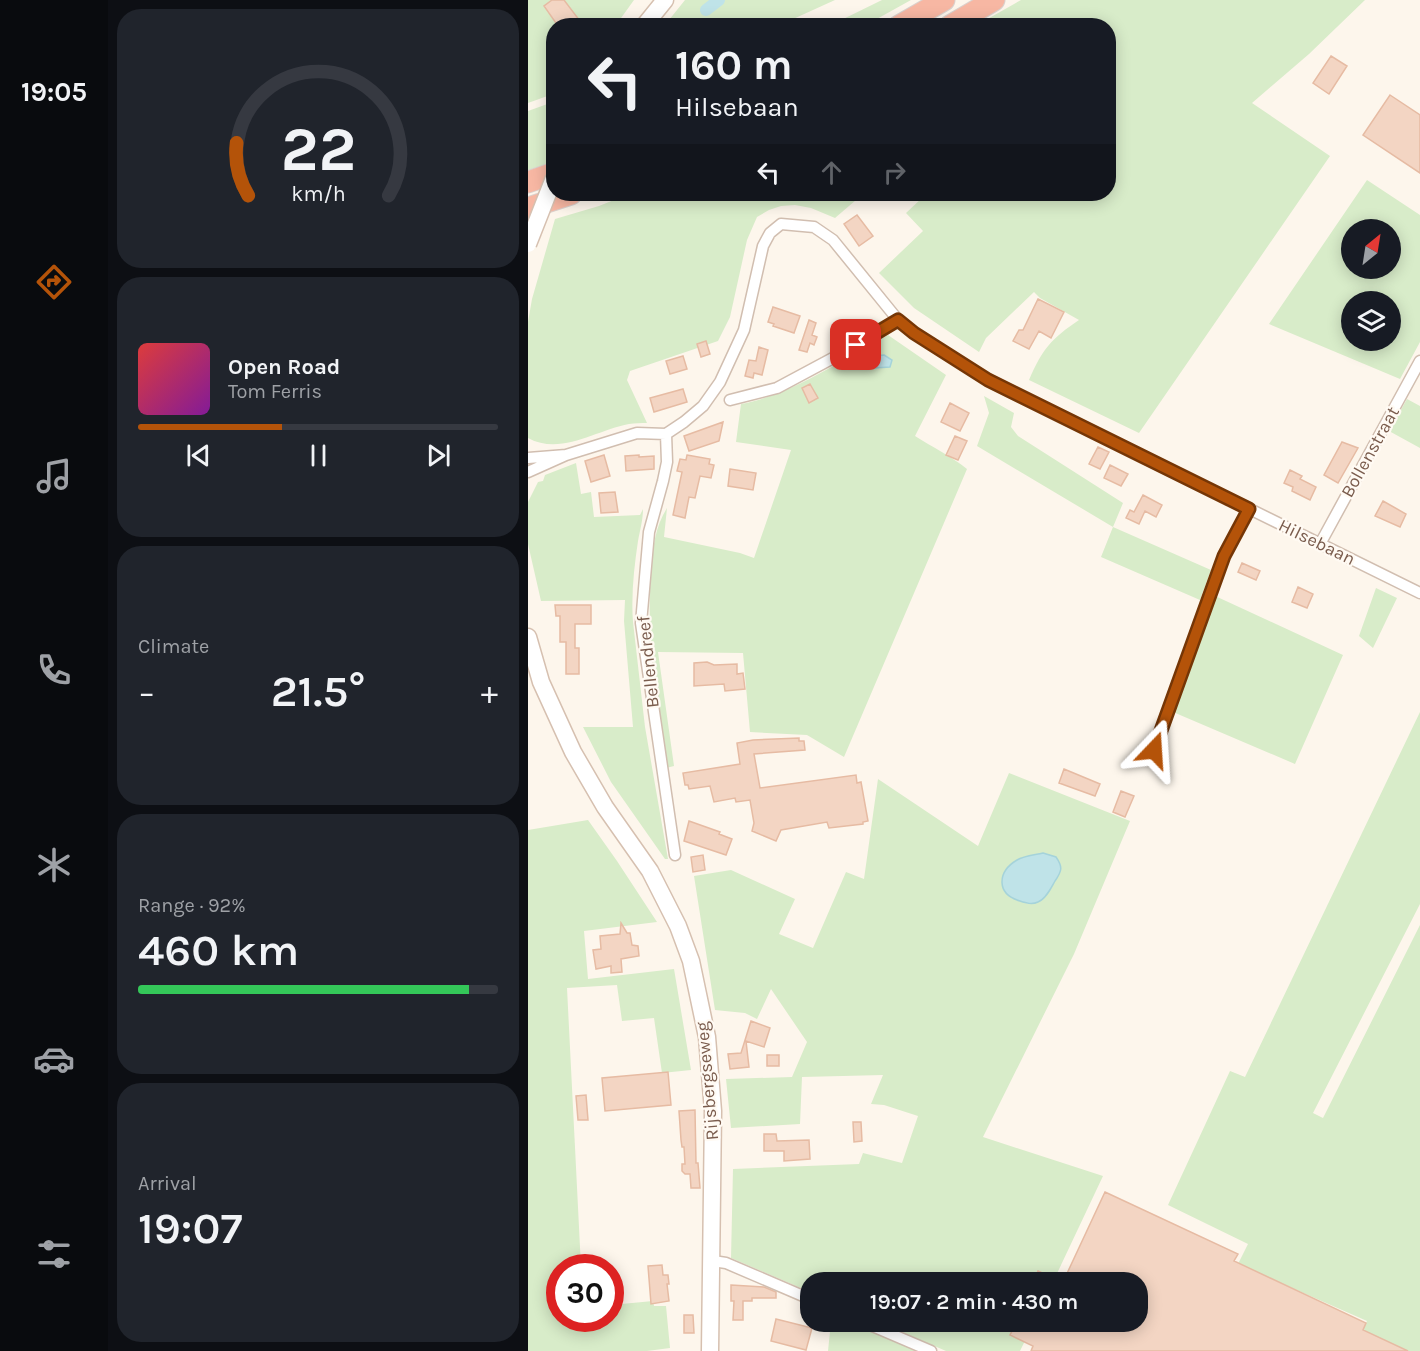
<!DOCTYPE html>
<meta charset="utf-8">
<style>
:root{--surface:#171b24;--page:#20242c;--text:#f1f3f6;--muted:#9ea1a6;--line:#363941;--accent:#b45309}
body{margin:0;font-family:Karla,sans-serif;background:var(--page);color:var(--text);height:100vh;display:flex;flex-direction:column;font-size:22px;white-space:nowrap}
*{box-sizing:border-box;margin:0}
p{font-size:20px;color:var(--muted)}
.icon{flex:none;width:33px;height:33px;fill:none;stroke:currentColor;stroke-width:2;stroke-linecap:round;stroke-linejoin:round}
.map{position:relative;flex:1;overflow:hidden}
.drawer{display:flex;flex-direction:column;gap:9px;padding:9px;background:#0d0f14;width:420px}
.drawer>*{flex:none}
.banner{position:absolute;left:18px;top:18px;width:570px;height:183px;border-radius:24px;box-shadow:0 3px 15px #0003;background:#171b24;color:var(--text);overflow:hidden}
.needle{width:39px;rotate:30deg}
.controls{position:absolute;left:813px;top:219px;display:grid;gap:12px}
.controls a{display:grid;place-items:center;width:60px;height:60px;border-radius:50%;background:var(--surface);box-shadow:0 3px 15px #0003;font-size:30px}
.speed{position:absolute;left:18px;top:1254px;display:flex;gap:12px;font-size:30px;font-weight:700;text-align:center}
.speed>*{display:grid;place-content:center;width:78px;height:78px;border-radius:50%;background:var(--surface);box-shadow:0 3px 15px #0003;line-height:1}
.speed .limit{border:9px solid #d22;background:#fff;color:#111}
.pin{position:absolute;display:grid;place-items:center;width:51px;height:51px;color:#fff;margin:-26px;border-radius:12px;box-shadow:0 3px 9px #0006}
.me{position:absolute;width:66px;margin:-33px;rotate:20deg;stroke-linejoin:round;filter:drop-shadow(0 0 4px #0008)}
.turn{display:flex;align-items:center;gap:21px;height:126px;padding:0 30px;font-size:27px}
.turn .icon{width:78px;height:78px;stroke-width:2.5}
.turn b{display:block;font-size:42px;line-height:51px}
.lanes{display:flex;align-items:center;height:57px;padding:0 30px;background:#0003;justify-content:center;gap:30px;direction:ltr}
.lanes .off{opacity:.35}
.big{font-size:45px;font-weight:600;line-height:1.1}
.drawer .tile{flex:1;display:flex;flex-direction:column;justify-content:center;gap:9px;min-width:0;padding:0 21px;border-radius:24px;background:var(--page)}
.drawer .dial{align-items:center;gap:0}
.dial svg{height:156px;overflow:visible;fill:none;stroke:var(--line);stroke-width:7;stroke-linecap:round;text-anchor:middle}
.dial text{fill:var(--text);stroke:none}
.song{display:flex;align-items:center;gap:18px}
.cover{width:72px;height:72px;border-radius:9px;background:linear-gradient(135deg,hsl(0 70% 55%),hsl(290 70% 35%))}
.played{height:6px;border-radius:3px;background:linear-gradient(90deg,var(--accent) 40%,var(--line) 40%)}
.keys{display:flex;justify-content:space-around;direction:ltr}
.heat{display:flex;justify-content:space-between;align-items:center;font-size:33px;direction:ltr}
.charge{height:9px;border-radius:4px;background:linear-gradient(90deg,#34c759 92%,var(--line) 0)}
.trip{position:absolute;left:272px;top:1272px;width:348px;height:60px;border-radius:24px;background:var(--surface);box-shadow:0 3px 15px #0003;font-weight:600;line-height:60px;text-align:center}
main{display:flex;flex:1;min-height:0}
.dock{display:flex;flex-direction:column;width:108px;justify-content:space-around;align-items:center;background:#090b0e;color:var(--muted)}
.dock .icon{width:42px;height:42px}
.dock .current{color:var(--accent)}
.dock b{font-size:27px;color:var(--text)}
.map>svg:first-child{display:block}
.green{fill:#d8ecc9;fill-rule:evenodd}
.water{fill:#bfe3e8;stroke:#a5d3da;stroke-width:1.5}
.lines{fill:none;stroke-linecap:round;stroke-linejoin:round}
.canal{stroke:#bfe3e8;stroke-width:12}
.building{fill:#f3d5c3;stroke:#e6bba3;stroke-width:1.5}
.street-casing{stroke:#d1beb0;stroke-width:13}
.secondary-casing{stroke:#d6c0b0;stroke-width:19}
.highway-casing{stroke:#dad1cd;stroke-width:23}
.street{stroke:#fff;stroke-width:10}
.secondary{stroke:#fff;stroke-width:16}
.highway{stroke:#f7b7a3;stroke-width:21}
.secondary-bridge-casing{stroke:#d6c0b0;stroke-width:19;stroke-linecap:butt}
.secondary-bridge{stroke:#fff;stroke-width:16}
.route-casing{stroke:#753606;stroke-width:15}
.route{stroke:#b45309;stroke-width:10}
.labels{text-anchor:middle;stroke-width:4.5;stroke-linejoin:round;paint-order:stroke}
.street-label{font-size:18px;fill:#7a5c4d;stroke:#fffaf3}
</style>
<main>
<nav class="dock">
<b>19:05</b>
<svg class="icon current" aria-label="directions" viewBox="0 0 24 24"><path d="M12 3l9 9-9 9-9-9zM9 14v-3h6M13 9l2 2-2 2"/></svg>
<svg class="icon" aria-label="music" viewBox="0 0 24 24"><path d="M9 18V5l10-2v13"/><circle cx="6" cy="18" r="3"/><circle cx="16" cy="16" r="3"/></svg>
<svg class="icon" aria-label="phone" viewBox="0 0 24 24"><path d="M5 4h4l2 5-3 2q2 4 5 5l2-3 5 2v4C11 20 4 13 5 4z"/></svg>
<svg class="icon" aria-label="climate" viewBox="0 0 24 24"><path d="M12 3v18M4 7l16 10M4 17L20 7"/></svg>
<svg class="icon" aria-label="car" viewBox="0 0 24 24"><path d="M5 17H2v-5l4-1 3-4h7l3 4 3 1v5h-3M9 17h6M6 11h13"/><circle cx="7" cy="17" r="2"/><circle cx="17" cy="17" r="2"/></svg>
<svg class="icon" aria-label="filters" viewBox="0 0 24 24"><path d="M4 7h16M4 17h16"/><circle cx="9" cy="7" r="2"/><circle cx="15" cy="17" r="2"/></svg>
</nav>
<section class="drawer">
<div class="tile dial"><svg viewBox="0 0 100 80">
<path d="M14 69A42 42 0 1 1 86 69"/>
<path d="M14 69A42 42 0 0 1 8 42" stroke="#b45309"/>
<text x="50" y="56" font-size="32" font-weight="700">22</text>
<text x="50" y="72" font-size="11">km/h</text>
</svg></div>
<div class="tile">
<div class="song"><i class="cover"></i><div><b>Open Road</b><p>Tom Ferris</p></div></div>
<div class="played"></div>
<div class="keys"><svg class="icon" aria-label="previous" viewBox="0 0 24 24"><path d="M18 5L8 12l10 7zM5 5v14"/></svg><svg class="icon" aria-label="pause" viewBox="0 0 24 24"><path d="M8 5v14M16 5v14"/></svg><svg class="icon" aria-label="next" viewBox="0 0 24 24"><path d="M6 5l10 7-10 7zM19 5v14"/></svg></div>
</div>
<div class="tile"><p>Climate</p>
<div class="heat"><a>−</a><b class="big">21.5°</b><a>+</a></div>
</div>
<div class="tile"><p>Range · 92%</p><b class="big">460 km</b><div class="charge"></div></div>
<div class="tile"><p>Arrival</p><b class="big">19:07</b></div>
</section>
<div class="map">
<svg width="892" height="1351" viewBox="0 0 892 1351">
<rect width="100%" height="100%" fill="#fdf6ec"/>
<path class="green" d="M0,0H106L88,25L26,26L25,94L0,103Z
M157,0H307L252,25H137Z
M354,0H383L338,25H303Z
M493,0H837L781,54L724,103L802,156L611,433L501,380C515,348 523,339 551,320L512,298L506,292L458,338L451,352L386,308L351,273L395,231L378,213L394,198L390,194H580V26L449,25Z
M25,102V143L22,149H25V162L0,170V111Z
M839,180L892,215V342L872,379L741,324ZM824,230H862V268H824ZM824,302H862V340H824Z
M101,194H335L307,218L283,208L267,205L253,206L241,210L229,217L219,240L202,317L190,341L102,371L99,380L119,423C113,423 107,423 101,424C68,430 33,456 0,438V322L4,299L27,219L71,206Z
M360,335L418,375L387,436C404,447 423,456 439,469L316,757L279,735L222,732L215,653L130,652L146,766L138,768C128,701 118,637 123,570C125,547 127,527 139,508L136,537L212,553L226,558L263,450L208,442L213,404C266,394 313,360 360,335Z
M456,396L486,413L483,427L490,436L595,503L585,527L683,570L672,600L573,557L585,527L449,446L461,413Z
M879,399L892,406V448L861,431Z
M48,463L53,494L63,492L66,517L112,515L115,509C115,520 112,530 110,541C106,568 103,595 105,622L117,727L140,859H137L83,782L55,727H105L96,621L97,600L13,601L0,544V502L10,482L15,481L17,475Z
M848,588L869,598L845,648L831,636Z
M685,595L815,655L767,764L645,712Z
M892,712V904L785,1113L795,1118L892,925V1351H877L834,1332L839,1321L710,1264L720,1244L640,1205L702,1071L717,1077Z
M481,773L602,821L546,954L455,1137L575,1176L525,1282H282V1292L203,1258L205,1169L331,1164L335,1153L374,1163L390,1116L356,1105L343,1104L355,1075L274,1077L272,1124L203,1128L198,1079L264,1077L279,1042L243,989L229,1019L217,1013L187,1010L166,876L203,870L267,899L251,934L285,948L318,872L336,879L350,779L450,846ZM515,853L511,902L501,904L483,898L475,877C485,860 497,857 515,853Z
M60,820L89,861L129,922L56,931L60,979L146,969L163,1070L134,1073L126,1018L94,1021L89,985L39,988L53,1267L32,1268V1318H82L83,1305L125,1301L126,1306H138L142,1348L119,1351H0V830Z
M303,1322H327L396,1351H300Z
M351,1322H506L492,1351H418Z"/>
<path class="water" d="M356,355L364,360L362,367L346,368L343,366L342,359L345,356Z
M515,853L528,857C535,867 534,871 527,881C523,888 518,899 510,902C504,905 498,903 492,901C468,894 469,872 489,860C496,856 507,855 515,853Z"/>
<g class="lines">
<path class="canal" d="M178,10L191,0"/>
</g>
<path class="building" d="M24,0H36L52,21L45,26H30L16,6Z
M803,56L819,66L801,94L785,83Z
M862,95L892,115V173L835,135Z
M329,215L345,236L331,246L316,224Z
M510,299L536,312L523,338L511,331L501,349L485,341L491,330H495Z
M245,307L272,316L266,333L245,326L246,324L240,322Z
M281,320L288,323L284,335L289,337L286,345L282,343L279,352L271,350Z
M178,341L182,354L173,357L169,344Z
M231,347L240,350L234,375L226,373L225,378L217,376L221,360L228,361Z
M155,356L159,369L142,374L138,361Z
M282,384L290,398L281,403L274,388Z
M155,389L159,402L126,412L122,398Z
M422,403L441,413L432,431L413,422Z
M195,422L191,441L161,451L156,436Z
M427,436L439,441L430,460L418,455Z
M814,442L830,448L810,483L796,475Z
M570,447L581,452L572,469L561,464Z
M76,455L82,476L63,482L57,461Z
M111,455V457L126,456V469L98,471L97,456Z
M159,455L182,459L181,464L186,465L183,478L172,476L167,498L161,497L157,518L145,515L154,472L149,471L152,459L158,460Z
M582,465L600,474L593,486L576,478Z
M202,469L228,473L225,490L200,486Z
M762,470L774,476L772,479L788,487L782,500L764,491L765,487L756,483Z
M87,492L90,512L73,513L71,493Z
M615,495L634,505L628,517L617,511L611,524L598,518L602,510L606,512Z
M855,501L878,514L872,527L847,516Z
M714,563L732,571L728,580L710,572Z
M770,587L785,594L779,608L764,602Z
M27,605H63V624H47V648H51V674H38V642H32V616H28Z
M179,662L186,665L209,664V674L215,673L217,689L197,691L196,684L166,686V663Z
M271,738V741H276L277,750L226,754L232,788L328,775L329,783L333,782L340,821L335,822V824L301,828L299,822L253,830L248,841L224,831L226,823L222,800L208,802L207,798L186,802L182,786L161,789L160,785H157L155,773L212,764L209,743L225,740Z
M536,769L572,784L567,796L531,783Z
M593,791L606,796L597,817L585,812Z
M161,821L192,832L191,834L204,839L198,855L156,841Z
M175,855L177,870L165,872L163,857Z
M93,923L99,933H102L104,945L110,946L111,956L93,959L94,972L83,973V966L68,969L65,950L73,949L72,936L92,934Z
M223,1021L242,1028L236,1047L218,1041L221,1067L202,1069L200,1054L213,1053Z
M239,1055H251V1066H239Z
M140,1072L143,1105L77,1111L74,1078Z
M58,1095L60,1120H50L48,1096Z
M167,1110L168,1163H170L172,1188H163L162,1174H157L154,1171V1164H157L156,1147H154L153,1140L151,1111Z
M325,1122H333L334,1141L326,1142Z
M236,1134H248L249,1141L281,1140L282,1159L256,1161V1151H236Z
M577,1192L710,1254L706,1261L838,1323L835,1330L880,1351H503L505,1346L482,1335L489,1322H609V1282H535Z
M134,1265L135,1275H140L141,1284H139L141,1301L123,1304L120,1266Z
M510,1271L534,1282H505Z
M203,1285L236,1287L248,1292V1298H224V1301H215V1320H205L206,1301H203Z
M156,1315H165L166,1333H156Z
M248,1319L284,1328L278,1350L243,1341Z"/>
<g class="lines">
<g class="street-casing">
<path id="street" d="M202,400L249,388L348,335L370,320
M138,434L139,462L135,481L121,532L113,623L147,855
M38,455L109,433L138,434L156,422L175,406L192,382L216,330L235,246L242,233L253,224L286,227L305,240L370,320L386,333L460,380L892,593
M0,458L38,455L0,472
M792,544L892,361
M626,750L696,556L721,509
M185,1261L198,1263L282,1299
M335,1322L403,1351"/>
</g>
<g class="secondary-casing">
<path id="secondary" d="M116,26L137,0
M0,637L13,682L45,752L77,807L122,871L150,926L163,961L179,1037L185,1111L182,1351"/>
</g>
<g class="highway-casing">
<path id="highway" d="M371,26L416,0
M422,26L466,0
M0,182L26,173
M0,208L43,194"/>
</g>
<use href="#street" class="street"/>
<use href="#secondary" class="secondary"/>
<use href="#highway" class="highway"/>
<g class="secondary-bridge-casing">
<path id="secondary-bridge" d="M0,244L26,178"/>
</g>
<use href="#secondary-bridge" class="secondary-bridge"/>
</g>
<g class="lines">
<g class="route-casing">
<path id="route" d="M328,345L370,320L386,333L460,380L721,509L696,556L626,750"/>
</g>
<use href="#route" class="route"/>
</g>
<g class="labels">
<g class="street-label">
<text transform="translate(842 452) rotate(-61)" y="6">Bollenstraat</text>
<text transform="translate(789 542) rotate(26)" y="6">Hilsebaan</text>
<text transform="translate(120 662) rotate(-96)" y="6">Bellendreef</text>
<text transform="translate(179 1081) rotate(-95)" y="6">Rijsbergseweg</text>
</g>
</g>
</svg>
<div class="controls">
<a><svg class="needle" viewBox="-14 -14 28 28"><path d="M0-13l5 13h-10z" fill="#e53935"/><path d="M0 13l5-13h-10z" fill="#9ea1a6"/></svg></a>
<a><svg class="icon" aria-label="layers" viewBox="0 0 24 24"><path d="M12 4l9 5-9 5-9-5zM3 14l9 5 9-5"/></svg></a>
</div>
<div class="speed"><div class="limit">30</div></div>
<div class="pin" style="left:328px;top:345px;background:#d93025"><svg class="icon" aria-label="arrive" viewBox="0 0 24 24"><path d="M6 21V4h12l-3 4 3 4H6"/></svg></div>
<svg class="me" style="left:626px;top:750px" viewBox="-20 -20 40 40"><path d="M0-17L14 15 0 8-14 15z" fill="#b45309" stroke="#fff" stroke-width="4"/></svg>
<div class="trip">19:07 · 2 min · 430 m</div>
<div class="banner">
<div class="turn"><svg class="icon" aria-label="left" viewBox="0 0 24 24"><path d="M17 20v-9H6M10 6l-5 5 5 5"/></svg><div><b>160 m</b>Hilsebaan</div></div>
<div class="lanes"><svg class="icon" aria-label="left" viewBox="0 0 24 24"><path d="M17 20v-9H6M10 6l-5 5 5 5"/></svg><svg class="icon off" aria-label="ahead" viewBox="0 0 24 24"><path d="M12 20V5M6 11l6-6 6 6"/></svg><svg class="icon off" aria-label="right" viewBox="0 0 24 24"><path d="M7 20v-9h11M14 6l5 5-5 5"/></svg></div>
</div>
</div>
</main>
